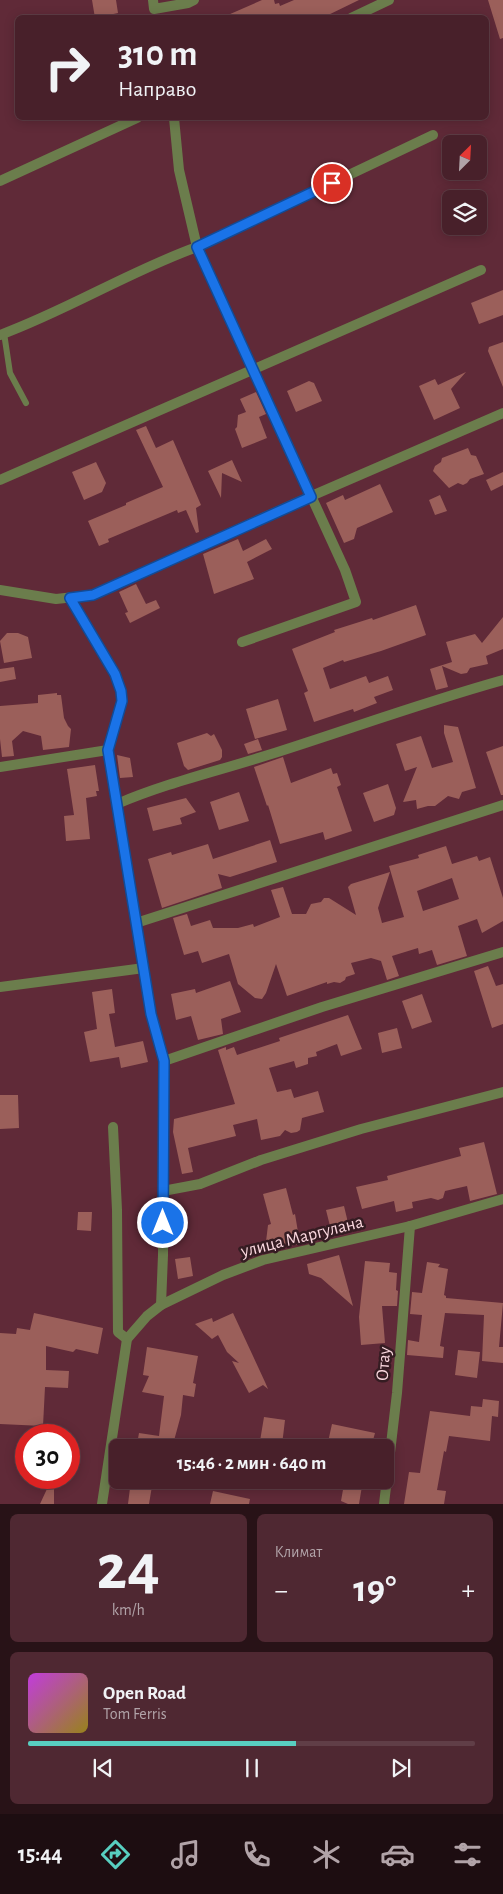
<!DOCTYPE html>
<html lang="ru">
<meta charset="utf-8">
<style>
:root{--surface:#48202a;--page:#4f2832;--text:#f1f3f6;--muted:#b1a3a8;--line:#603e47;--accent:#58cec0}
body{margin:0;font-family:"Alegreya Sans",sans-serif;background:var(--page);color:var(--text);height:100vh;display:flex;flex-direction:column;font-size:19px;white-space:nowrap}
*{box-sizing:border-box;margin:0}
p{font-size:16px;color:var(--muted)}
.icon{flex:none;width:28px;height:28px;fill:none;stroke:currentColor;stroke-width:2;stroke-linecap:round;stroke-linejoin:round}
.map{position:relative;height:1504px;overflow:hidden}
.details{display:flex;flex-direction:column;gap:10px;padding:10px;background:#281217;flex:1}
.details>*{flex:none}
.hud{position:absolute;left:15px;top:15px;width:474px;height:105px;border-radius:8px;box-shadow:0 2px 12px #0003,0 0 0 1px var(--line);background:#48202a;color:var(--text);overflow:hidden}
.needle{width:32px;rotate:24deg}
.controls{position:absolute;left:442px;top:135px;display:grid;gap:10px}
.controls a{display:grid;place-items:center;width:45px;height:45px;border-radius:8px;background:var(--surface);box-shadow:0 2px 12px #0003,0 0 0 1px var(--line);font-size:25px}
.speed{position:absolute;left:15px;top:1424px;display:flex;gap:10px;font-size:25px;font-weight:700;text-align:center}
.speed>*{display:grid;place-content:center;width:65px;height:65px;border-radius:50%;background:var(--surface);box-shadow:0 2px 12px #0003,0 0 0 1px var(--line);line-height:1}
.speed .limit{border:8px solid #d22;background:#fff;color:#111}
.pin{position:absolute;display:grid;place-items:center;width:42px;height:42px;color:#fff;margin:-21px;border:2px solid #fff;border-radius:50%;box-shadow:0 1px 5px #0007}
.me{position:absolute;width:55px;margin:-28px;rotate:0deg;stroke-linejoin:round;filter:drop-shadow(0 0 4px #0008)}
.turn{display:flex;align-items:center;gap:18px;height:105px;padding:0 20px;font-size:22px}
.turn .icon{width:65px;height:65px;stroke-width:2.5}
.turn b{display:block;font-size:35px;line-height:42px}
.big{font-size:38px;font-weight:700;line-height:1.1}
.details .tile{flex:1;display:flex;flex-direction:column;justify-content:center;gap:8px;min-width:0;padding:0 18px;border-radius:8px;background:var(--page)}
.details .dial{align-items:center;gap:0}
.dial b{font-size:65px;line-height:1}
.song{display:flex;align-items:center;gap:15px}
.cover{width:60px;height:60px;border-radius:8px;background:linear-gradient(135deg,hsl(290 70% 55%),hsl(50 70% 35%))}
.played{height:5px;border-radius:2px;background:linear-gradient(90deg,var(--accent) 60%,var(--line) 60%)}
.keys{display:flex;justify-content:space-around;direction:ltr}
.heat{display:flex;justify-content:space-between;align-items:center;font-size:28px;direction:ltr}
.details .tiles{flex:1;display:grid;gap:10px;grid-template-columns:1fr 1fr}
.tile:last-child{grid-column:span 2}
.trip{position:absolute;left:109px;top:1439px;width:285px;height:50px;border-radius:8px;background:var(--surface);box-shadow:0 2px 12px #0003,0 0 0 1px var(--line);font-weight:700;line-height:50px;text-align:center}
.dock{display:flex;height:80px;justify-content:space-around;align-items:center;background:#1d0d11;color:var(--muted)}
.dock .icon{width:35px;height:35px}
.dock .on{color:var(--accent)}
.dock b{font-size:22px;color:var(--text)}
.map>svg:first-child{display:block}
.building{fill:#9b5f5a;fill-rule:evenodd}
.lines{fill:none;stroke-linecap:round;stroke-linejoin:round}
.service{stroke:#6b7d4c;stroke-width:6}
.minor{stroke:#6b7d4c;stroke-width:10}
.tertiary{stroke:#6b7d4c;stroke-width:10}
.route-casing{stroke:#114b97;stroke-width:12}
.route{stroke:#1a73e8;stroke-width:9}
.labels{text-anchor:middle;stroke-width:5;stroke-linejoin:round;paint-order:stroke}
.street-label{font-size:18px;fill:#fbd8df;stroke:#351c22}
</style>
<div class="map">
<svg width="503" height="1504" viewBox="0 0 503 1504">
<rect width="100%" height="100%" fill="#602a38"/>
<path class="building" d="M92,0H116L118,13L95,18Z
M262,0H274L275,4L279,3L280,6L294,0H359L322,18H221Z
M488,0H503V38L500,39Z
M503,290V315L479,324L471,303Z
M503,342V387L488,351L489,347Z
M466,372L451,389L460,408L434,420L419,386L435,379L438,385Z
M309,381L314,383L322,401L296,412L287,391Z
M256,392L266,414L259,417L267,438L242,448L235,429L237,427L238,415L246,412L240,399Z
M146,426L156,448L173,440L201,505L196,508L199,532L196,533L186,510L178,513L177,510L108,539L109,542L99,546L88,521L126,505V503L163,487L136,430Z
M468,448L471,455L476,456L484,474L470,479L467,483L463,485L458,483L449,488L433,471L435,466L441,462L442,458Z
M232,460L242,482L222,473L221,498L208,471Z
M96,462L106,483L102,492L84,500L72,472Z
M503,472V485L491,491L486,480Z
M380,484L393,512L357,528L354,539L344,543L326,503L343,495L345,500Z
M440,495L447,511L435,515L429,500Z
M238,539L243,551L266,539L272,549L247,562L254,579L214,594L203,554Z
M136,584L146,604L156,600L160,608L130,623L125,613L128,612L119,592Z
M416,605L426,635L381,651L344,662L343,660L323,668L330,689L366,676L369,683L388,676L393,690L374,697L377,703L354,712L353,709L314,722L304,693L308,691L292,649L335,632L334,630L372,618L373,620Z
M503,617V649L486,656L488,664L470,668L467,673L461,674L442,666L448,687L436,690L430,669L452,662L446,642L475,634L482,643Z
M7,633H18L28,637L32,658L4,663L0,641Z
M14,667L16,679L0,682V669Z
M57,693V695H61L64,718L68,726L71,729L69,747L43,750L41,736L23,731L12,741L14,756L2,757L0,739V706L38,703V695Z
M278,699L287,730L255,739L246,709Z
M444,725L458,727L476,788L462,792L459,799L448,796L435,806H428L417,809L416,800L403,802L417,767L405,771L396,744L421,736L432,768L453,762L444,733Z
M207,733L211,736L214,734L222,750V757L220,760L188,770L184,766L177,743Z
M258,739L262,750L248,754L244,744Z
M503,746V795H501L486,752Z
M117,755L130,758L133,777L120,778Z
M283,757L291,783L331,768L333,774L337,773L341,785L337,787L352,831L325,840L323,832L280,844L268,805L267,806L254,767Z
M95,765L99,791H96L97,796L86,798L90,839L66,841L64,816L74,815L67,769Z
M388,784L396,808L394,815L374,822L363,793Z
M239,792L249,821L219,830L210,802Z
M186,798L196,812L180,818L182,824L153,831L147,808Z
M270,840L277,862L230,877L218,874L222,888L162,908L148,859L171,852L172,855L208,844L213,859Z
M446,846L452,864L477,856L479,861L490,857L503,898V921L482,933L477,919L458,926L467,956L437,965L432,950L419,954L418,948L392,956L399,976L387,980L381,961L371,958L351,963L355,974L346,977L345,980L340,983L334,982L327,984V982L287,996L276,964L266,993L262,999L255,998L238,984L229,954L202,963L198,951L184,955L173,918L187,914L191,926L210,920L213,928H238L253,924L254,927L280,917L271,890L283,887L292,914H306L311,904L321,902L324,898H329L356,915L348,887L351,884L390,872L378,908L382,923L404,917L389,866L419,858L418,855ZM452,878L459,899L423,911L417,891Z
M488,966L496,986L503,984V1024L492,1028L474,971Z
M230,981L241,1012L221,1019L223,1034L198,1040L191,1016L176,1020L171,994L195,989L196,993Z
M112,989L115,1013L109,1014L115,1047L143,1041L148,1062L121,1068L119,1057L90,1062L84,1032L97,1029L92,992Z
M422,994L432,1022L412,1029L402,1001Z
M348,1015L362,1049L341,1056L337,1044L316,1052L317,1056L308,1058V1064L296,1068L294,1061L269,1068L277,1092L291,1089L294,1098L318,1091L324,1112L302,1118L300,1130L297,1132L291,1133L285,1130L280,1136L261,1140L257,1119L233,1125L236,1136L188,1148L193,1172L182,1174L173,1132L174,1119L235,1104L218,1050L226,1047V1050L234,1047L237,1055L280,1041L279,1038Z
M397,1028L402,1048L382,1053L378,1033Z
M0,1095H18L19,1128L0,1129Z
M484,1142L497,1194L470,1201L467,1186L445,1191L443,1198L438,1200L431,1198L412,1202L413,1208L396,1212L394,1201L362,1209L356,1187L388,1180L387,1176L461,1156L459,1148Z
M286,1188L293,1215L295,1214L300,1244L265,1250L268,1225L271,1224L263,1194Z
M344,1206L349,1227L345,1231L332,1234L326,1210Z
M78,1212H92L91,1231L77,1230Z
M339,1255L353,1306L321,1278L309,1274L307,1264Z
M190,1257L193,1276L178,1279L175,1259Z
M365,1261L390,1263L389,1272L397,1273L396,1290L398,1291L397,1306H382L385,1343L361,1345L359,1317Z
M427,1262L440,1264L438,1267L448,1269L444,1295L446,1296V1298L503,1303L499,1347H503V1363L482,1361L484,1315L445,1313L440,1346L444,1347L443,1358L407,1355L408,1340L419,1342L422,1315L410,1314L412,1292L422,1293Z
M34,1313L103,1328L98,1354L76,1349L73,1352L46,1346V1370L69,1371L68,1388L45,1387L43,1426L0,1424V1333L16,1334L17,1328L30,1330Z
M233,1313L265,1382L268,1389L263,1385L249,1393L232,1361L239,1363L227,1352L218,1335L212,1339L195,1324L212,1318L213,1322Z
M147,1347L198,1356L193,1383L196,1384L194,1397L183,1395L181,1415L172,1448H154L137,1444L139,1433L159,1436L164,1396L142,1392L149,1376L143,1375Z
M458,1350L480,1352L477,1378L455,1375Z
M483,1399L499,1401L498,1417L492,1416L490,1441L449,1436L446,1452L444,1451L437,1490L446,1491L444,1504H404L409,1472L420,1473L430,1411L470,1416L471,1406L482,1407Z
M264,1417L285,1420L282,1445L260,1441Z
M332,1424L375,1433L372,1444L368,1443L367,1448H352L328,1442Z
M52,1478H54V1504H40Z
M131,1480H153L149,1504H128Z
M344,1484L362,1486L359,1504H348L341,1501Z
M213,1491L250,1499L249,1504H210Z"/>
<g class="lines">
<path class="service" d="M4,333L10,373L26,403"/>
<path class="minor" d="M153,0L154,9L188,3L194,0
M351,18L389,0
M174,118L179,170L197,247L345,570L356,602L242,642
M0,181L137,118
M0,335C68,310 130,271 197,247L433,135
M0,480L481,270
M0,590L56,599L93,595L316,494L503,413
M70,598L115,674L121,691L122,701L108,750L151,1014L164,1061L163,1255L161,1305
M0,767L108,750
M117,804C166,783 218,771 268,755C347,730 424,702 503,680
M136,923L503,805
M0,987L144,968
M164,1061L322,1007L503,952
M113,1127L117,1210L118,1332L127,1339
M163,1191L200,1184L261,1160L361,1129L503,1092
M384,1504L397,1393L410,1226"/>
<path class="tertiary" d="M102,1504L127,1339L147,1316L161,1305L223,1275L263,1260L410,1226L503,1199"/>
</g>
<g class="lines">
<g class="route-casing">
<path id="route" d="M163,1223L164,1061L151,1014L108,750L122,701L121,691L115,674L70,598L93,595L311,497L197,247L332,183"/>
</g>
<use href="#route" class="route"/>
</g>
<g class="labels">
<g class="street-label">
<text transform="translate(302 1236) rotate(-14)" y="6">улица Маргулана</text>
<text transform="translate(383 1364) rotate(-85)" y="6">Отау</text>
</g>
</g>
</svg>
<div class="controls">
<a><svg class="needle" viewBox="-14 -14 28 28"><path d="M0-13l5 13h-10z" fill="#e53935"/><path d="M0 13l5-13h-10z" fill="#b1a3a8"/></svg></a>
<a><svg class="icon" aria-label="layers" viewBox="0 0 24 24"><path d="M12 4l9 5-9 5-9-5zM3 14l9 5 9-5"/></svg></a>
</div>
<div class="speed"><div class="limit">30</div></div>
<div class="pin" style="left:332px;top:183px;background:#d93025"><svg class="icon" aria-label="arrive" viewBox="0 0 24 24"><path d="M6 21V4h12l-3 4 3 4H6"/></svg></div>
<svg class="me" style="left:163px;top:1223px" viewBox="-20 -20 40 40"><circle r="17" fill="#1a73e8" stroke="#fff" stroke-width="3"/><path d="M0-11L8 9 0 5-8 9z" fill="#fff"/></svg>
<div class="trip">15:46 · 2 мин · 640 m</div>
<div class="hud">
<div class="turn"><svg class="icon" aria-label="right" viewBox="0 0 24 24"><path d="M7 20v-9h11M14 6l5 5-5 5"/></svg><div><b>310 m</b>Направо</div></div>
</div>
</div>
<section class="details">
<div class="tiles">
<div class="tile dial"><b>24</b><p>km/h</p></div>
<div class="tile"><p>Климат</p>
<div class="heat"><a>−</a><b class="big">19°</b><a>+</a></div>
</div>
<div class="tile">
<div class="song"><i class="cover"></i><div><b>Open Road</b><p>Tom Ferris</p></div></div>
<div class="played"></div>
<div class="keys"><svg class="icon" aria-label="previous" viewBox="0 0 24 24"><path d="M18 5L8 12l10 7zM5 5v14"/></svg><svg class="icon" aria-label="pause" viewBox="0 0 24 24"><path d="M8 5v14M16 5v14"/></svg><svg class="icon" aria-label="next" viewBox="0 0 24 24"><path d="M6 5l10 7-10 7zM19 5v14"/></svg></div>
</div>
</div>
</section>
<nav class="dock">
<b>15:44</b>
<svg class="icon on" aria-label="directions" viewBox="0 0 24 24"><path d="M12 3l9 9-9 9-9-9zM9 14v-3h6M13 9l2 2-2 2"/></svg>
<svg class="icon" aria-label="music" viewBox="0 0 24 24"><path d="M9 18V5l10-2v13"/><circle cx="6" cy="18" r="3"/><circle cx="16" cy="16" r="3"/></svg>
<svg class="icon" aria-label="phone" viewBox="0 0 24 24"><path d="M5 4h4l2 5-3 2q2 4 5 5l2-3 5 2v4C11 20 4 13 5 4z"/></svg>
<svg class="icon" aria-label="climate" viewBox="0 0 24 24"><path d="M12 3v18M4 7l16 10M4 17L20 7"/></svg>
<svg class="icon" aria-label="car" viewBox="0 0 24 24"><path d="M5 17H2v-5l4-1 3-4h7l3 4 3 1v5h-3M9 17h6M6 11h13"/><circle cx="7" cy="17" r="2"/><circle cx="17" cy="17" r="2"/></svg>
<svg class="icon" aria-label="filters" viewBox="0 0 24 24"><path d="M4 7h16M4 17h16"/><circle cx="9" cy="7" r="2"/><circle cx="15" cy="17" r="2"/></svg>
</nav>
